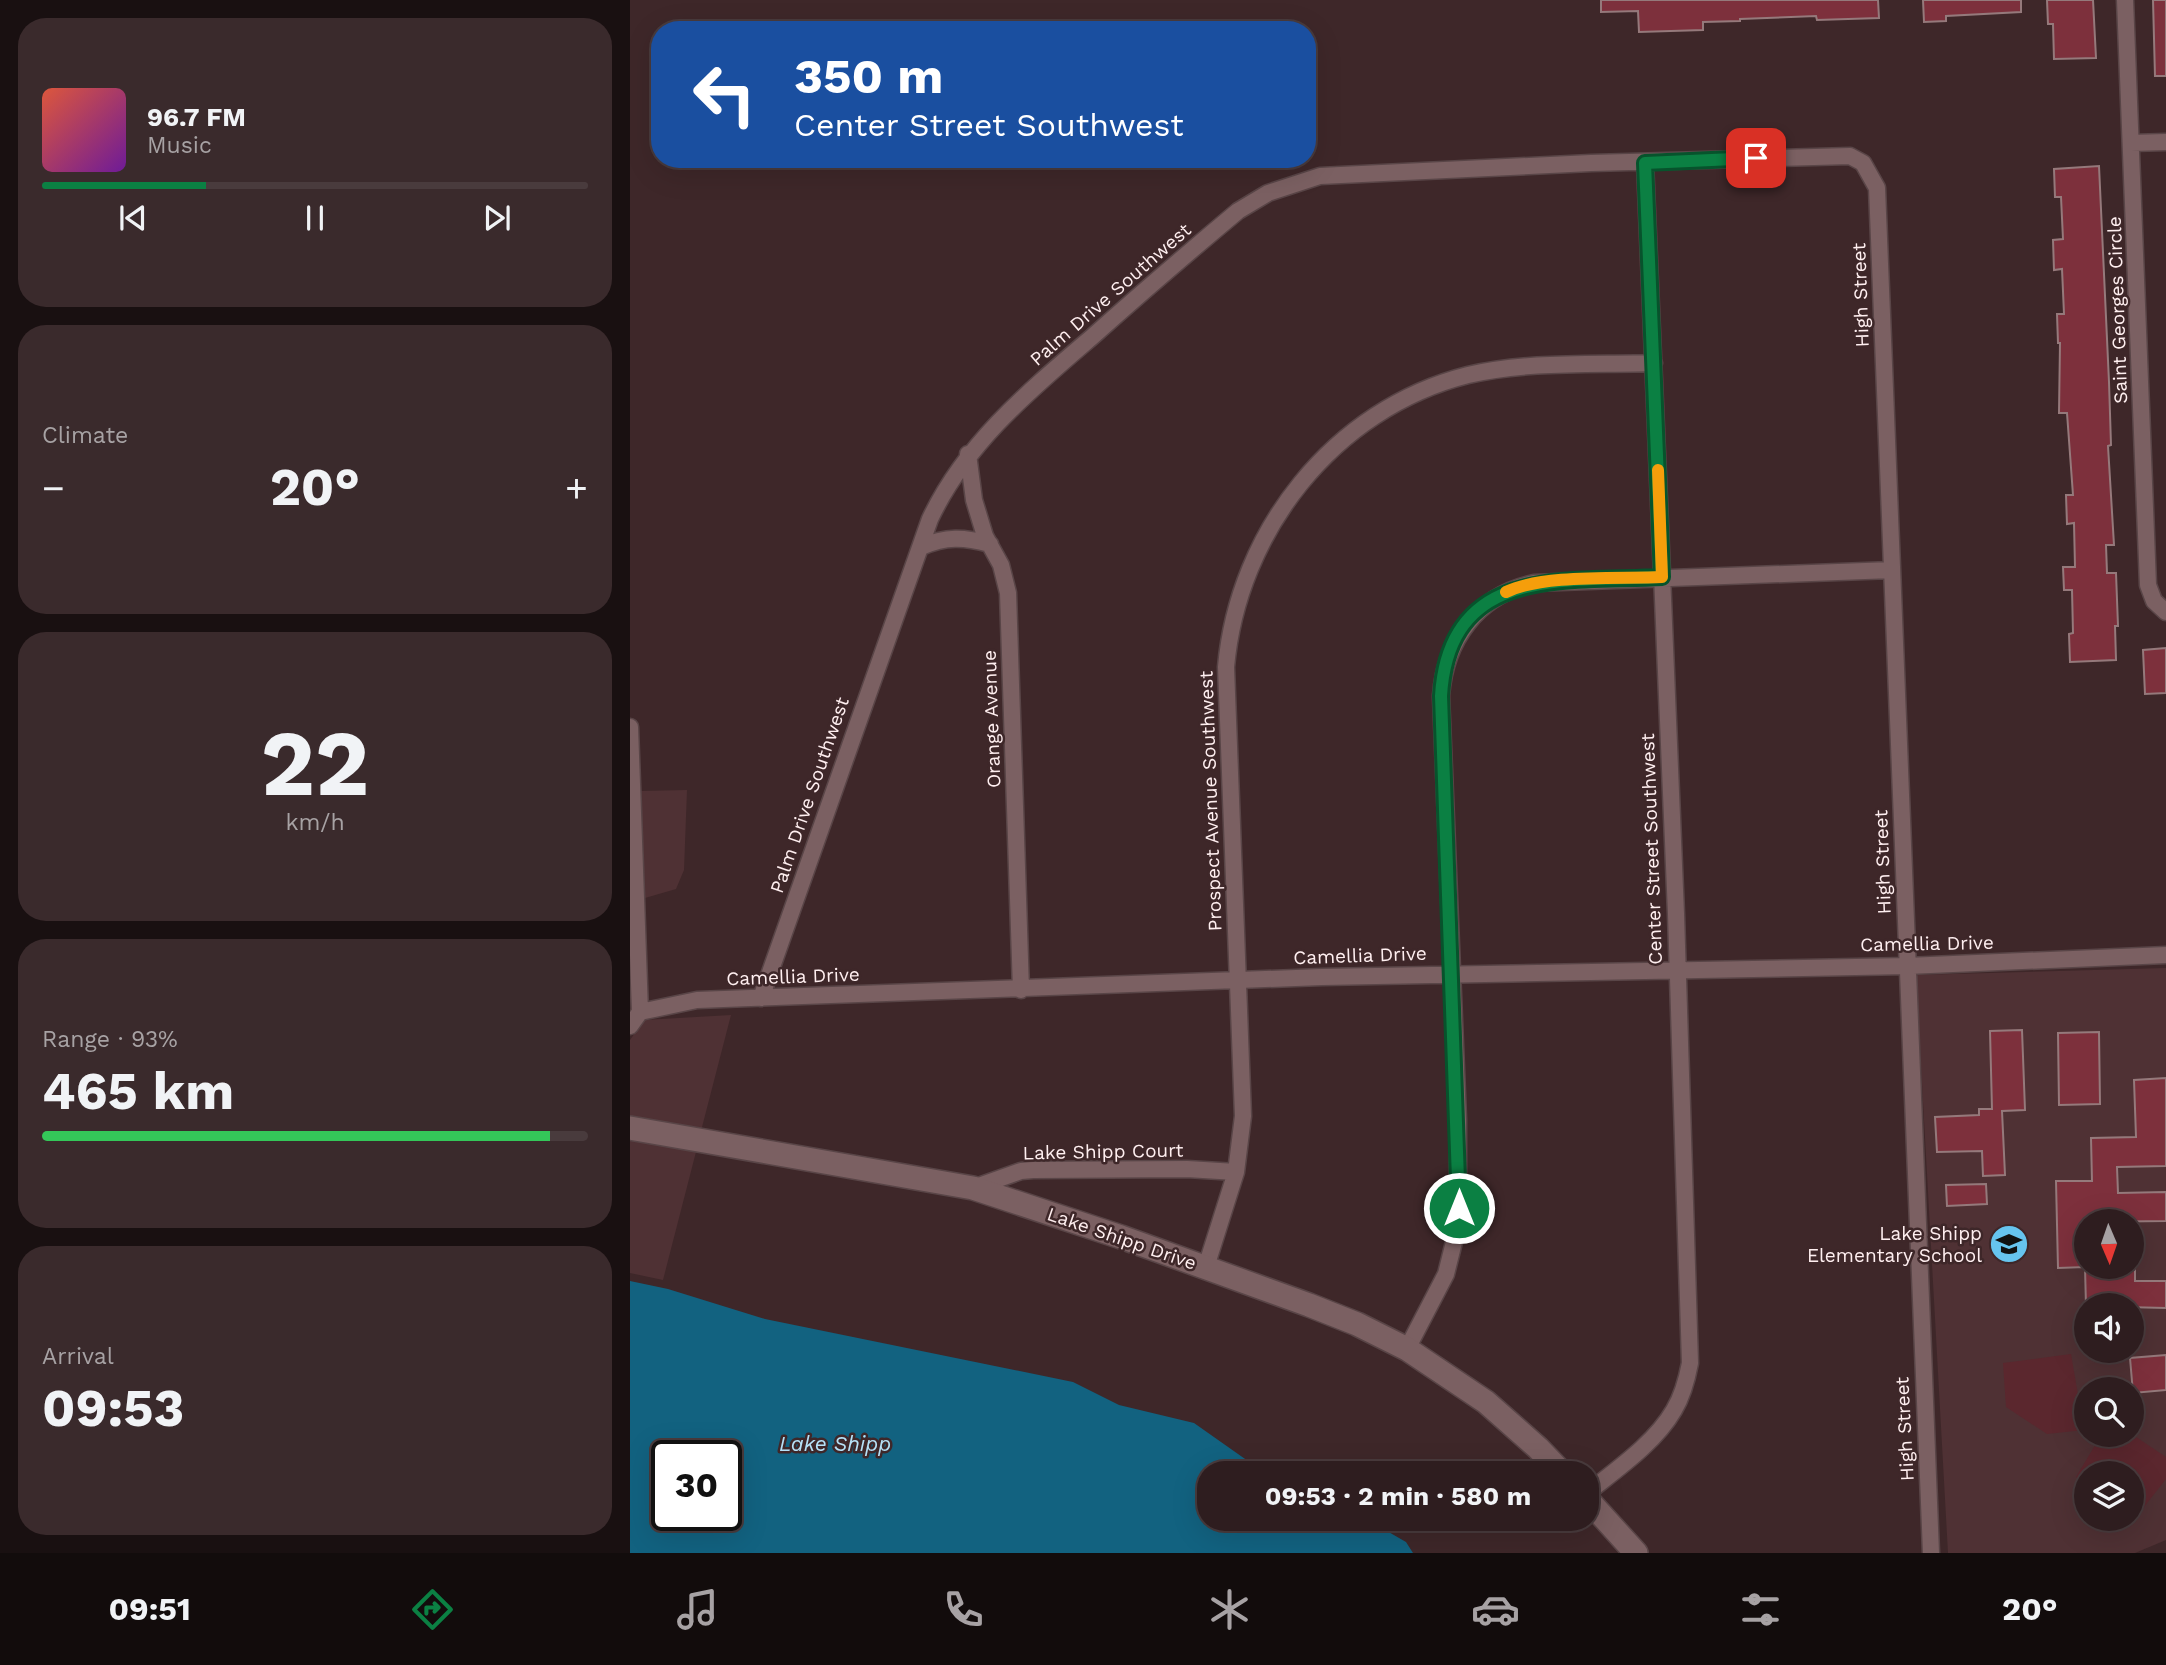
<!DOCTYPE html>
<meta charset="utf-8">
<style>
:root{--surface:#2e1d1f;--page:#3a2a2c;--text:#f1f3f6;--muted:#a7a2a4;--line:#493b3d;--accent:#0b8043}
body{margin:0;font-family:"Work Sans",sans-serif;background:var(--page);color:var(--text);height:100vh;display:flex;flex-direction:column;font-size:26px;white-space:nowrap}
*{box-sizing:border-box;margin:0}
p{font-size:23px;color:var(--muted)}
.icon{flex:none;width:38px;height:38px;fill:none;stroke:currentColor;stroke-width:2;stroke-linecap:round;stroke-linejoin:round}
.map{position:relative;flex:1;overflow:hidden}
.panel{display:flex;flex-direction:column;gap:18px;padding:18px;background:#191011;width:630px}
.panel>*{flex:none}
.hud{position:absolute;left:21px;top:21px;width:665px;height:147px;border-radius:28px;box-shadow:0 7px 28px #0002,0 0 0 2px var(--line);background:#1a4fa0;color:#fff;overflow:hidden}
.needle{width:46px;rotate:178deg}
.controls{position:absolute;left:1444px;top:1209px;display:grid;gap:14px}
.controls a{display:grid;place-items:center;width:70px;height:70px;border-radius:50%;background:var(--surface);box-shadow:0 7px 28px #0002,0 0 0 2px var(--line);font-size:35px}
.speed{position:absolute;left:21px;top:1440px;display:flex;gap:14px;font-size:35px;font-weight:700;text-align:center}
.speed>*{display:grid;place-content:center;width:91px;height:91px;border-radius:50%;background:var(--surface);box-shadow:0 7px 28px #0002,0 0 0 2px var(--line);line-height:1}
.speed .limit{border:4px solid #111;border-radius:10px;background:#fff;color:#111}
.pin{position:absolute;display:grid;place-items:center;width:60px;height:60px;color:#fff;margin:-30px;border-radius:14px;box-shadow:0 4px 10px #0006}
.me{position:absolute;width:77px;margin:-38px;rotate:0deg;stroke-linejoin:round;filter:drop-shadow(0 0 5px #0008)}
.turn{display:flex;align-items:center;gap:24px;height:147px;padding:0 28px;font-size:32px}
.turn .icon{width:91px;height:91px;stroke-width:2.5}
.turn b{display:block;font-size:49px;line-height:60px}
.big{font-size:52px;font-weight:700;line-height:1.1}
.panel .tile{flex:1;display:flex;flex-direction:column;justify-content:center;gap:10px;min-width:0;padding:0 24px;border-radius:28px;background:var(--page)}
.panel .dial{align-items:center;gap:0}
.dial b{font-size:91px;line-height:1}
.song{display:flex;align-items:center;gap:21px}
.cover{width:84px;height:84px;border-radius:10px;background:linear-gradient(135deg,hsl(10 70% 55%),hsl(280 70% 35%))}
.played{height:7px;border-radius:4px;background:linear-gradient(90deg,var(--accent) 30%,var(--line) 30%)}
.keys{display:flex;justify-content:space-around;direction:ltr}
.heat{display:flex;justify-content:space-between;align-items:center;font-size:38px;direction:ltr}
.charge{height:10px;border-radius:5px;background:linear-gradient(90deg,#34c759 93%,var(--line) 0)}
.trip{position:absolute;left:567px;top:1461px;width:402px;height:70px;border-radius:28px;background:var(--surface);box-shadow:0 7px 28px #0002,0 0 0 2px var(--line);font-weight:700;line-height:70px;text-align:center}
.tab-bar{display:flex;height:112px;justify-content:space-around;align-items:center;background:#120c0c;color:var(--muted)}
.tab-bar .icon{width:49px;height:49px}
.tab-bar .active{color:var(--accent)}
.tab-bar b{font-size:32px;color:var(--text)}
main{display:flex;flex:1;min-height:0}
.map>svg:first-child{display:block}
.built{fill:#4f3134;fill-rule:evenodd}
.green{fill:#5b272e}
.water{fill:#126280;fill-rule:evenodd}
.building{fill:#7d303c;stroke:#95797b;stroke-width:2}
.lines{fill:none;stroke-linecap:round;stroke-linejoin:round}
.street-casing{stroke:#594547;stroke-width:19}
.secondary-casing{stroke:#594547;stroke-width:26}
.street{stroke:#7b6062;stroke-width:16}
.secondary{stroke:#7b6062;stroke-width:23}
.route-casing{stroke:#07532c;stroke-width:18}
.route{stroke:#0b8043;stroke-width:12}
.slow{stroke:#f59e0b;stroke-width:12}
.labels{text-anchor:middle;stroke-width:5;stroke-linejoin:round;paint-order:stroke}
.street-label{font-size:19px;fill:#ffeff0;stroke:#3e2729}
.poi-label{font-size:19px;fill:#ffeff0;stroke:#3e2729;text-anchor:end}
.water-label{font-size:21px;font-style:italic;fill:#b6e2f8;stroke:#3e2729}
</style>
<main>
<section class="panel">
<div class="tile">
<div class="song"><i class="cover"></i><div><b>96.7 FM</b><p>Music</p></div></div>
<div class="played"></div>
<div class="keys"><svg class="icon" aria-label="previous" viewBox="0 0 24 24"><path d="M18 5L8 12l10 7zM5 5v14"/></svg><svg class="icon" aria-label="pause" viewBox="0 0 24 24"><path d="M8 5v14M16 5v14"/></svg><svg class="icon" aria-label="next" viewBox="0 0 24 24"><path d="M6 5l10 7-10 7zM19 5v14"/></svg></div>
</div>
<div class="tile"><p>Climate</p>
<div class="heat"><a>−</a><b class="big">20°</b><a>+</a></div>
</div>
<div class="tile dial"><b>22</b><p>km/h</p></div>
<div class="tile"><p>Range · 93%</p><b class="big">465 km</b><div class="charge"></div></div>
<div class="tile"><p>Arrival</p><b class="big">09:53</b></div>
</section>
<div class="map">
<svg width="1536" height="1553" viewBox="0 0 1536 1553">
<rect width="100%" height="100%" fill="#3e2729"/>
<path class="built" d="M57,790L54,870L46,889L15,898L11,791Z
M1536,968V1540L1505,1553H1318L1286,975ZM1456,1222H1502V1267H1456ZM1456,1306H1502V1351H1456ZM1456,1390H1502V1435H1456ZM1456,1474H1502V1519H1456Z
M101,1015L71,1131L0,1119V1040L14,1020Z
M0,1137L67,1148L33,1280L0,1273Z"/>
<path class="green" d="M1441,1354L1454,1430L1417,1434L1376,1407L1373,1363Z
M1503,1435L1536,1457V1479L1503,1521L1501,1519L1502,1474H1456V1484L1446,1477L1467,1442Z"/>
<path class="water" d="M0,1281L38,1289L135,1319L443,1382L489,1405L564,1423L635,1473L579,1474V1519H736L776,1542L783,1553H0ZM37,1456H96V1516H37Z"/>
<path class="building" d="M971,0H1248L1249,18L1187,20L1186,16L1110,19V21L1073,22V30L1009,32L1008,11L971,12Z
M1293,0H1391V12L1316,16V21L1294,22Z
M1417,0H1463L1466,58L1424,59L1423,24H1418Z
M1523,0H1536V76H1525Z
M1469,166L1479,382L1481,445L1478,446L1484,545H1476L1477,573H1486L1488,626H1485L1486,660L1440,662L1439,634L1443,633L1442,590H1434L1433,567H1445L1444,523L1437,524L1436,495H1443L1437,413H1429L1430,343H1428L1427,314H1434L1432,269L1424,270L1423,240L1433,239L1431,197H1425L1424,169Z
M1536,648V693L1515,694L1513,650Z
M1392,1030L1395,1110L1372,1111L1375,1175L1353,1176L1352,1151L1307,1152L1305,1117L1349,1115V1109H1362L1360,1031Z
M1469,1032L1470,1104L1429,1105L1428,1033Z
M1536,1078V1166L1487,1167L1488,1193L1536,1192V1221L1456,1222V1267H1505V1281H1536V1308L1456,1306L1455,1267L1428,1268L1426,1181H1462L1461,1138L1506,1137L1504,1080Z
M1356,1184L1357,1204L1317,1206L1316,1185Z
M1536,1355V1390L1503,1393L1500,1358Z"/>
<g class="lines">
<g class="street-casing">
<path id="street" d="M1495,0L1518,585L1524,601L1536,612
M1501,143L1536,142
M338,454L344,500L355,536L371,565L378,593L391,990
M291,547C316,536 334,537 360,544
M0,727L10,1012L0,1026
M131,998L300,519C336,443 399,391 462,337C510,294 559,252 608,211L638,193L690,176L961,163L1220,156L1233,163L1247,188L1301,1553
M10,1012L67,1000L692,977L1277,966L1536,955
M343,1188L391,1171L403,1170L557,1169L606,1172
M576,1267L606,1172L613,1116L596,667C608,532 703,409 838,375C898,361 963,365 1024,363
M777,1349L816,1274L828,1226V1120L811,696C815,640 848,595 904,583L1262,570
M957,1493C987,1469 1025,1443 1044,1410C1053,1395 1057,1379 1060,1363L1046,914L1015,163"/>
</g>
<g class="secondary-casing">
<path id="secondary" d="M0,1128L343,1188L491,1237L679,1305L727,1324L777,1349L856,1402L908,1448L933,1474
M957,1499L1006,1553"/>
</g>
<use href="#street" class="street"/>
<use href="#secondary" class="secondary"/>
</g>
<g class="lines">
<g class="route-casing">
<path id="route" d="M829,1208L811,696C819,564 936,582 1032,577L1015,163L1126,158"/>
</g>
<use href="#route" class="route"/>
<path class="slow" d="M876,592C913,574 989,579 1032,577L1028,470"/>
</g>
<defs>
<g id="school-disc" transform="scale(2.0125)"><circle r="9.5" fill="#66c4ef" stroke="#3e2729"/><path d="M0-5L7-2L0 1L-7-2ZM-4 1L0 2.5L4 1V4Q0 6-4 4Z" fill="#111"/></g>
</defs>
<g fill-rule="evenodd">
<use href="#school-disc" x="1379" y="1244"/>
</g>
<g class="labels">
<g class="street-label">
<text transform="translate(480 294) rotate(-41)" y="7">Palm Drive Southwest</text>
<text transform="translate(1230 295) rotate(-92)" y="7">High Street</text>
<text transform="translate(1487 310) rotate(-92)" y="7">Saint Georges Circle</text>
<text transform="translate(361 719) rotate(-92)" y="7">Orange Avenue</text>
<text transform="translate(179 795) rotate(-71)" y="7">Palm Drive Southwest</text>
<text transform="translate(580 801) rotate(-92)" y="7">Prospect Avenue Southwest</text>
<text transform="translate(1021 849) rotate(-92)" y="7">Center Street Southwest</text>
<text transform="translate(1252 862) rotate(-92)" y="7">High Street</text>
<text transform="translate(1297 943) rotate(-1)" y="7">Camellia Drive</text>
<text transform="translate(730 955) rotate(-2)" y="7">Camellia Drive</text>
<text transform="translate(163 976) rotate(-2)" y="7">Camellia Drive</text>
<text transform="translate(473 1151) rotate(-1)" y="7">Lake Shipp Court</text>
<text transform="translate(492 1238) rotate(19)" y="7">Lake Shipp Drive</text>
<text transform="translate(1274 1429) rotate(-93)" y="7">High Street</text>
</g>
<g class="poi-label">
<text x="1352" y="1240">Lake Shipp<tspan x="1352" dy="22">Elementary School</tspan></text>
</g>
<g class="water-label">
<text x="205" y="1451">Lake Shipp</text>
</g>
</g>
</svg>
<div class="controls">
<a><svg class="needle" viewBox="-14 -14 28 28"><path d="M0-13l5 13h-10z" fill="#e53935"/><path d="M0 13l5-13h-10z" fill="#a7a2a4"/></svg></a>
<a><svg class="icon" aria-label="sound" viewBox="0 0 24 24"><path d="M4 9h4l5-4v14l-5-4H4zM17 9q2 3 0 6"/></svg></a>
<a><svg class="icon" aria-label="search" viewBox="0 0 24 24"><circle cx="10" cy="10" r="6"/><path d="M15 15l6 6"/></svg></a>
<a><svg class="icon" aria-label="layers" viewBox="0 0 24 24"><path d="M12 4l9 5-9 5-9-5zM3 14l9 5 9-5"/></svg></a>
</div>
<div class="speed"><div class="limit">30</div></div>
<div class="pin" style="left:1126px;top:158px;background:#d93025"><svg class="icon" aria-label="arrive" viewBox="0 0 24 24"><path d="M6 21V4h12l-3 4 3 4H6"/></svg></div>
<svg class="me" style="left:829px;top:1208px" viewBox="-20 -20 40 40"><circle r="17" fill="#0b8043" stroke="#fff" stroke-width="3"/><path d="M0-11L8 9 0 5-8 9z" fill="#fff"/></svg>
<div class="trip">09:53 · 2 min · 580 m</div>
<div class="hud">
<div class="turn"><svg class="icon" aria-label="left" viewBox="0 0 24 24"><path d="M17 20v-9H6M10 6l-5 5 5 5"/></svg><div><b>350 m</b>Center Street Southwest</div></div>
</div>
</div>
</main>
<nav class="tab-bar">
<b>09:51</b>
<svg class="icon active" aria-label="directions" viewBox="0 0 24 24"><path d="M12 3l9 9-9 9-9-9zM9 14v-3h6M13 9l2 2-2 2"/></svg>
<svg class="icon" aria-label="music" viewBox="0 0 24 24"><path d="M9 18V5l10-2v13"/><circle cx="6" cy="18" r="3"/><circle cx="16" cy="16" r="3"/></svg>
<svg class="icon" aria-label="phone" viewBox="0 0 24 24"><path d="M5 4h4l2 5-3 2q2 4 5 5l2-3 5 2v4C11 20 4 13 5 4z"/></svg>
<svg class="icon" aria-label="climate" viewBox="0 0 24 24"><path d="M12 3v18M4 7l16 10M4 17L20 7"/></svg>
<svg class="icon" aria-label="car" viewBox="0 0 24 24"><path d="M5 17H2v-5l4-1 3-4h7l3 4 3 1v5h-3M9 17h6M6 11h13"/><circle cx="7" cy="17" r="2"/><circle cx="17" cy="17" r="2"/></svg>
<svg class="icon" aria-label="filters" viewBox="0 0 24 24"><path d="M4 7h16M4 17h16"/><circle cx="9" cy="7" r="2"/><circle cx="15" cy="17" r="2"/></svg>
<b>20°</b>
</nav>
